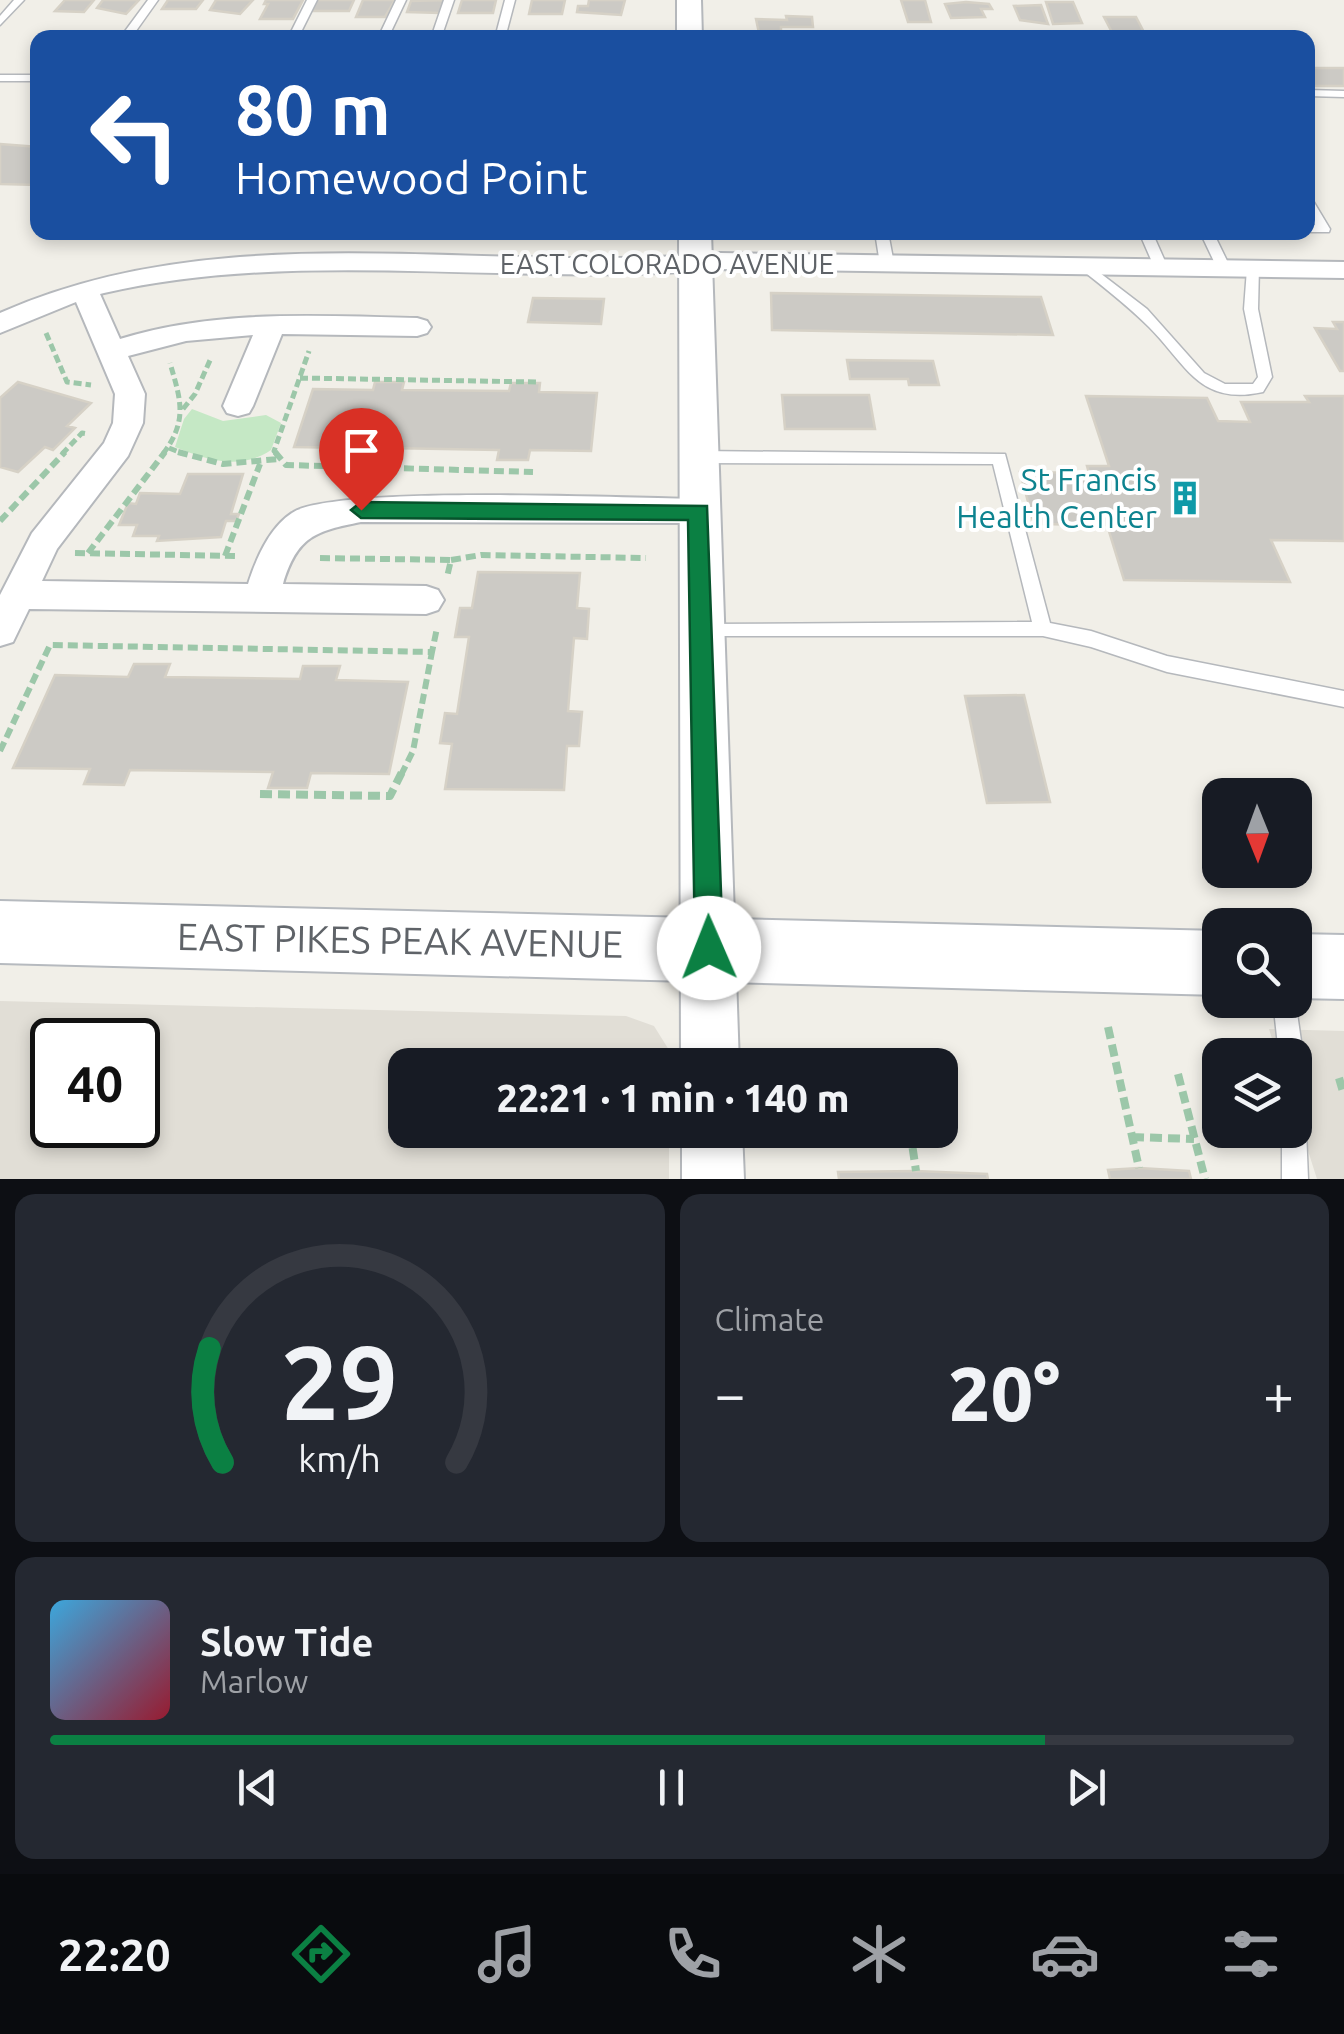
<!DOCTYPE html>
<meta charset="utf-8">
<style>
:root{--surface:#171b24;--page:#242831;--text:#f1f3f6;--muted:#9ea1a6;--line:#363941;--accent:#0b8043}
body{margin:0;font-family:Ubuntu,sans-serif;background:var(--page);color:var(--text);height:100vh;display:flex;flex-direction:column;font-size:38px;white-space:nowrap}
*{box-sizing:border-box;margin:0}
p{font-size:32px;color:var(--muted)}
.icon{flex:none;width:55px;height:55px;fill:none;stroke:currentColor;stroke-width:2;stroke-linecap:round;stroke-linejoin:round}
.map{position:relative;height:1179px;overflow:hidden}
.sheet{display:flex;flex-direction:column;gap:15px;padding:15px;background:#0d0f14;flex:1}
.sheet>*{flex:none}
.top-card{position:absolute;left:30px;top:30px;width:1285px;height:210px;border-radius:20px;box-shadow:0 5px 15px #0003;background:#1a4fa0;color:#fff;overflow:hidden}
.needle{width:65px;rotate:179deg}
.controls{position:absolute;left:1202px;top:778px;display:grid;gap:20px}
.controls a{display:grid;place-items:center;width:110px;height:110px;border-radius:20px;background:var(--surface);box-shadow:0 5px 15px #0003;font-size:50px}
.speed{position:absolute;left:30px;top:1018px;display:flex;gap:20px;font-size:50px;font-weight:700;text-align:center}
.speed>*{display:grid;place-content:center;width:130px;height:130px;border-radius:50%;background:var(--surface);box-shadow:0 5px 15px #0003;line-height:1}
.speed .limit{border:5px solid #111;border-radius:15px;background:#fff;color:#111}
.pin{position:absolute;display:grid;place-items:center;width:85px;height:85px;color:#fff;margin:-102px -42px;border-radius:50% 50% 50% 0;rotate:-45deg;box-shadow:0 0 10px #0007}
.pin .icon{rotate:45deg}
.me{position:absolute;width:110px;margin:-55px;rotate:359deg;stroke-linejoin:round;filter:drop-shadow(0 0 8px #0008)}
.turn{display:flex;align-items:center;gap:35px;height:210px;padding:0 40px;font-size:45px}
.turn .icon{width:130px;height:130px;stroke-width:2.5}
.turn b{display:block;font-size:70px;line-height:85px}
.big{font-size:75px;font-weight:800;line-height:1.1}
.sheet .tile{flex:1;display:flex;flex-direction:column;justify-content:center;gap:15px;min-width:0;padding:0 35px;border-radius:20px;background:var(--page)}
.sheet .dial{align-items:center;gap:0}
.dial svg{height:260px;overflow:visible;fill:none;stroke:var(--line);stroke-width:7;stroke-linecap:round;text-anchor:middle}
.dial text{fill:var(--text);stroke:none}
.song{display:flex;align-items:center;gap:30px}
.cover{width:120px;height:120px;border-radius:15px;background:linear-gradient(135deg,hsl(200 70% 55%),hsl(350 70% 35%))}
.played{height:10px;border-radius:5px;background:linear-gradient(90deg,var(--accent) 80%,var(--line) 80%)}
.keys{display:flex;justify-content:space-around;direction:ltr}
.heat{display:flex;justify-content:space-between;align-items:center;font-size:55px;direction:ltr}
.sheet .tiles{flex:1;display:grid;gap:15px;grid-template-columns:1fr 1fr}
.tile:last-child{grid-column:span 2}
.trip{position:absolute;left:388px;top:1048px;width:570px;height:100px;border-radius:20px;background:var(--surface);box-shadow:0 5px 15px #0003;font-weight:800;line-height:100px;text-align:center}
.tabs{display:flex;height:160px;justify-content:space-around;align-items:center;background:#090b0e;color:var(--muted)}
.tabs .icon{width:70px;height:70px}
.tabs .current{color:var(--accent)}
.tabs b{font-size:45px;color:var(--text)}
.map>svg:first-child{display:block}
.education{fill:#e1ded6;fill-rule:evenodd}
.green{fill:#c5e8c5}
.building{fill:#cccac5;stroke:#d6d1c6;stroke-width:2.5}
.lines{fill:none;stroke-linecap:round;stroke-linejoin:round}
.service-casing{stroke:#b5b8bc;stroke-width:3}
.minor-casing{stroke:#b5b8bc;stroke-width:4}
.tertiary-casing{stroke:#b5b8bc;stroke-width:4}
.secondary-casing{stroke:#b6babf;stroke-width:4}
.path-far2{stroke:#9cc7a9;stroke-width:5;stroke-dasharray:8 4;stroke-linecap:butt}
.path-far1{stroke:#9cc7a9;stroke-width:6;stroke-dasharray:10 5;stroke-linecap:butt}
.path{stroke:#9cc7a9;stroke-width:8;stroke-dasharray:12 6;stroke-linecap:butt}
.service{fill:#fff;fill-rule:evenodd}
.minor{fill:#fff;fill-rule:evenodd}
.tertiary{fill:#fff;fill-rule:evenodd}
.secondary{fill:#fff;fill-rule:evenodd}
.route{fill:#0b8043;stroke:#07532c;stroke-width:2.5}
.labels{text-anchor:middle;stroke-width:8;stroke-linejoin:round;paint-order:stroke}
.far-street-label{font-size:28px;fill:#5f6368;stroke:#fff}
.culture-label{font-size:32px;fill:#0d838f;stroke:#fff;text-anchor:end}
.near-street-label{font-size:38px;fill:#5f6368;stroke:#fff}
</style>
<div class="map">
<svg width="1344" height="1179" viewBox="0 0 1344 1179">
<rect width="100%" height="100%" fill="#f1efe8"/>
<path class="education" d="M0,1001L626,1016L654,1026L669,1050V1065H405V1130H669V1179H0ZM52,1040H138V1125H52Z
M1269,1029L1344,1031V1179H1317L1295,1110V1055H1277Z"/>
<path class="green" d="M192,409L223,421L266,415L281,423L271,450C240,471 207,460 175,447L184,419Z"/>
<path class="building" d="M65,0H94L84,12L55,11Z
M103,0H139L126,14L97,8Z
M168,0H203L196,9H162Z
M216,0H253L240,14L210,10Z
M266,0H303L293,19H260L268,4H264Z
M317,0H354L349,11H312Z
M363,0H395L385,17H356Z
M447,0L440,13L407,12L411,1Z
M462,0H496L493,13H458Z
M532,0H565L562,14H529Z
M589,0H625L621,15L577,12L578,6H588Z
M901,0H925L931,22H908Z
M966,2L989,4L992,9H981L985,17L951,18L945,4Z
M1046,2H1073L1082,23L1053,24Z
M1041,5L1048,24L1020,20L1014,6Z
M786,16L812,17L813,27H781V34L759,33L756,19L787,20Z
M1104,17H1136L1147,38H1115Z
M1308,68H1344V86H1308Z
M0,144L38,147V185L0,184Z
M771,293L1041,297L1053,335L772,330Z
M533,298L604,299L601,324L528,322Z
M1333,322H1344V371H1340L1315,328L1337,329Z
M847,360L933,361L939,385H909L908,379H850Z
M18,382L91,403L67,426L75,428L53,450L45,447L18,472L0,467V398Z
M375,382H404L402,390L509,391L511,383H540L539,392L597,393L591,451L530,450L528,460H497L499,450L386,448L384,458L352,457L354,448L294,447L313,389L373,390Z
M782,395H869L875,429H785Z
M1086,396L1207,398L1218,421L1250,422L1241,402H1309L1305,396H1344V541L1271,540L1290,582L1124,580L1107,525L1034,524L1020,472L1089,473L1087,466H1109Z
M188,474H243L231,514H239L236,521H226L221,537L157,541L159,536H133L137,525H119L128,503L136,504L140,493L180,494Z
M478,572L580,573L577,608L589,609L587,639L574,638L568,711L582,712L579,746H567L564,790L445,789L452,744L440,743L445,713L457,714L469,637H455L460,608H472Z
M134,664H170L165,677L300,679L303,666H340L336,680L408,682L389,774L311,773L307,788H268L273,772L130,770L124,785L84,784L90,769L13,768L55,675L128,677Z
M1024,695L1050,802L987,803L965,696Z
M1139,1168L1189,1171L1191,1179H1110L1108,1170Z
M916,1171L987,1174L988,1179H839L838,1172Z"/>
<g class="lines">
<g class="service-casing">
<path id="service" d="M14,0H24L0,25V16Z
M148,0H158L131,38H120Z
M307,0H317L298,38H288Z
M396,0H406L388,38H378Z
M444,0H454L441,38H431Z
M505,0H515L505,38H495Z
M0,75H38V81H0Z
M1308,90L1344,91V97L1308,96Z
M1308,198L1312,199L1330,229L1329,232H1308V224L1315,225L1308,212Z
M875,232H888L894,264L892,267H882L880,264Z
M1139,232H1152L1168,268L1166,271H1156Z
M1200,232H1213L1231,269L1229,272H1219Z
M1087,263L1147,309L1204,373L1225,384H1253L1258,377L1244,309L1247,269L1249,266H1259L1258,309L1272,377L1263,392C1199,406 1187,365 1149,327C1128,306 1105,288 1082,270L1080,267Z
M699,451L1005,454L1050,623L1091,631L1167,656L1344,691V707L1167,672L1091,647L1043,636H699L696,631L699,626L705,624L1032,622L993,464L699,463L691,457Z
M1295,999L1303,1055L1299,1063L1295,1065V1055H1279L1273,1000Z
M1295,1118L1303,1121L1306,1130L1308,1179H1282V1130H1295Z"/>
</g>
<g class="minor-casing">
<path id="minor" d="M720,253L1344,262V278L720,269C515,288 306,247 104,293L100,294L120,339C217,309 317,316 417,318L427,321L431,327L427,333L417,336L282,334L253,406L249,413L238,416L227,413L223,406L253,335L186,341L128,356L145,394L143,423L128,456L57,549L42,581L248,584C256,559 269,528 292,513C331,485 633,498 699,499L711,502L715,511L711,520L699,523L361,522C316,531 297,536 283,584L426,586L438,590L444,600L438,610L426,614L29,609L13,642L0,646V595L32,533L104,443L113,423L115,394L76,302L0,333V313C226,212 481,275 720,253Z"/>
</g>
<g class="tertiary-casing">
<path id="tertiary" d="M677,0H701L702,38H677Z
M679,232H711L739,1065H681Z
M682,1130H742L744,1179H682Z"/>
</g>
<g class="secondary-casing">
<path id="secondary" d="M0,901L1220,931V995L0,963Z
M1295,934L1344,935V999L1295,998Z"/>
</g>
<path class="path-far2" d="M46,333L67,382L91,385
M300,378L537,382
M183,409L195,394L211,358
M169,448L184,454
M62,454L82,433L88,434
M163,454C188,420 181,401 170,363
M277,454L274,451L309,351"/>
<path class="path-far1" d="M178,452L223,464L278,459
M275,452L286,465L533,472
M0,521L65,452
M75,553L237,556
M88,553L165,452
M225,556L260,464
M320,558L451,560L447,577
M451,560L481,555L646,558
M0,751L50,645L432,652L437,628
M401,775L413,751L432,652"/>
<path class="path" d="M260,794L390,796L402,772
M1108,1027L1139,1168
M1178,1074L1205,1179
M1339,1078L1344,1095
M910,1130L916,1171
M1132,1137L1194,1139"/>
<use href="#service" class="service"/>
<use href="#minor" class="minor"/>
<use href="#tertiary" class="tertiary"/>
<use href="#secondary" class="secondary"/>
</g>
<path class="route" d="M361,502L707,506L723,948L719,958L709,963L699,958L695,948L688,520L361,518L351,510Z"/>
<defs>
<g id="building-bare" transform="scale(2.7)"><path d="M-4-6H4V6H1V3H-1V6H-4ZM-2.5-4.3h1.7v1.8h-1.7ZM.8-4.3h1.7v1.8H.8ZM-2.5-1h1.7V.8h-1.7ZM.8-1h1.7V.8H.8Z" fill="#0f9aa8" stroke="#fff" stroke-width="2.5" paint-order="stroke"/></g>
</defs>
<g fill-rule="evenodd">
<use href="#building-bare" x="1185" y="498"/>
</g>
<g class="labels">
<g class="far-street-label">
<text x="667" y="274">EAST COLORADO AVENUE</text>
</g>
<g class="culture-label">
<text x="1157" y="491">St Francis<tspan x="1157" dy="37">Health Center</tspan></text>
</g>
<g class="near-street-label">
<text transform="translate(400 941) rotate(1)" y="13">EAST PIKES PEAK AVENUE</text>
</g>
</g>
</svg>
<div class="controls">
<a><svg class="needle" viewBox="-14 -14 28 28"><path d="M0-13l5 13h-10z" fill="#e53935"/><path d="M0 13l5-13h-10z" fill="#9ea1a6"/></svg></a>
<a><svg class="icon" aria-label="search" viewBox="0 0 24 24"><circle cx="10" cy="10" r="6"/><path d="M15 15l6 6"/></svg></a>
<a><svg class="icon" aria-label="layers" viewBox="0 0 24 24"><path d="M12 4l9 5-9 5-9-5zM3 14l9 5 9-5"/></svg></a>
</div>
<div class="speed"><div class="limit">40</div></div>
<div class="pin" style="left:361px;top:510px;background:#d93025"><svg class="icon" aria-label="arrive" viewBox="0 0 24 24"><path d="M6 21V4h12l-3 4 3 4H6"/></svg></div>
<svg class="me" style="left:709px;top:948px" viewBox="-20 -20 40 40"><circle r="19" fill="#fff"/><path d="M0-13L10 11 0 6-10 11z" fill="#0b8043"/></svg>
<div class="trip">22:21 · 1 min · 140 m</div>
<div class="top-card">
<div class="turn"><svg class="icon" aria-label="left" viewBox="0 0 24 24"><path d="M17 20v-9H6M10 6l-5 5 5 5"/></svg><div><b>80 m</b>Homewood Point</div></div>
</div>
</div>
<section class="sheet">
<div class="tiles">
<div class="tile dial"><svg viewBox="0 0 100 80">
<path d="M14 69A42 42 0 1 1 86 69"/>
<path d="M14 69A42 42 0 0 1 10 34" stroke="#0b8043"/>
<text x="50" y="56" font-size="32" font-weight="700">29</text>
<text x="50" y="72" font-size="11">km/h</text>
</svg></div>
<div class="tile"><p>Climate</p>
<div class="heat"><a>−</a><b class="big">20°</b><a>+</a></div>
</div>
<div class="tile">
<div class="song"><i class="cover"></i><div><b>Slow Tide</b><p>Marlow</p></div></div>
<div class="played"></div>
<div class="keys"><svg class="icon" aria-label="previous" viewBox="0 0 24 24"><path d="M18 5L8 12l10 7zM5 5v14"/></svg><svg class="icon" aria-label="pause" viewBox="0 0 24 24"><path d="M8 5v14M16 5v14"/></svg><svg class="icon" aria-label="next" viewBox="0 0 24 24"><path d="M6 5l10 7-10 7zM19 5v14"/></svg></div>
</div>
</div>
</section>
<nav class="tabs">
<b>22:20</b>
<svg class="icon current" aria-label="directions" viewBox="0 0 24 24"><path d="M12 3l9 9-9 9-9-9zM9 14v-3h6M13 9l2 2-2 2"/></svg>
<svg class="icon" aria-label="music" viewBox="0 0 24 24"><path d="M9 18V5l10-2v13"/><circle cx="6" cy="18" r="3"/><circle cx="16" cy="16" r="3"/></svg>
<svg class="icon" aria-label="phone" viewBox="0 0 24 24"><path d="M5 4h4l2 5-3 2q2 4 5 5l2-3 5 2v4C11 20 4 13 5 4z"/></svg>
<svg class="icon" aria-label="climate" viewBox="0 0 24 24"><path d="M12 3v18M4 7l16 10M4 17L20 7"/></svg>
<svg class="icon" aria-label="car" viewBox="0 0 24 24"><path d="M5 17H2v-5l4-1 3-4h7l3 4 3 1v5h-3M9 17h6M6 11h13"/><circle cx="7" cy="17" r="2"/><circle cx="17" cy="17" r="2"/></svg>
<svg class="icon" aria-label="filters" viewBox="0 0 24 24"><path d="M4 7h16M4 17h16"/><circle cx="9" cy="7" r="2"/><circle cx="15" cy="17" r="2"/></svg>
</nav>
